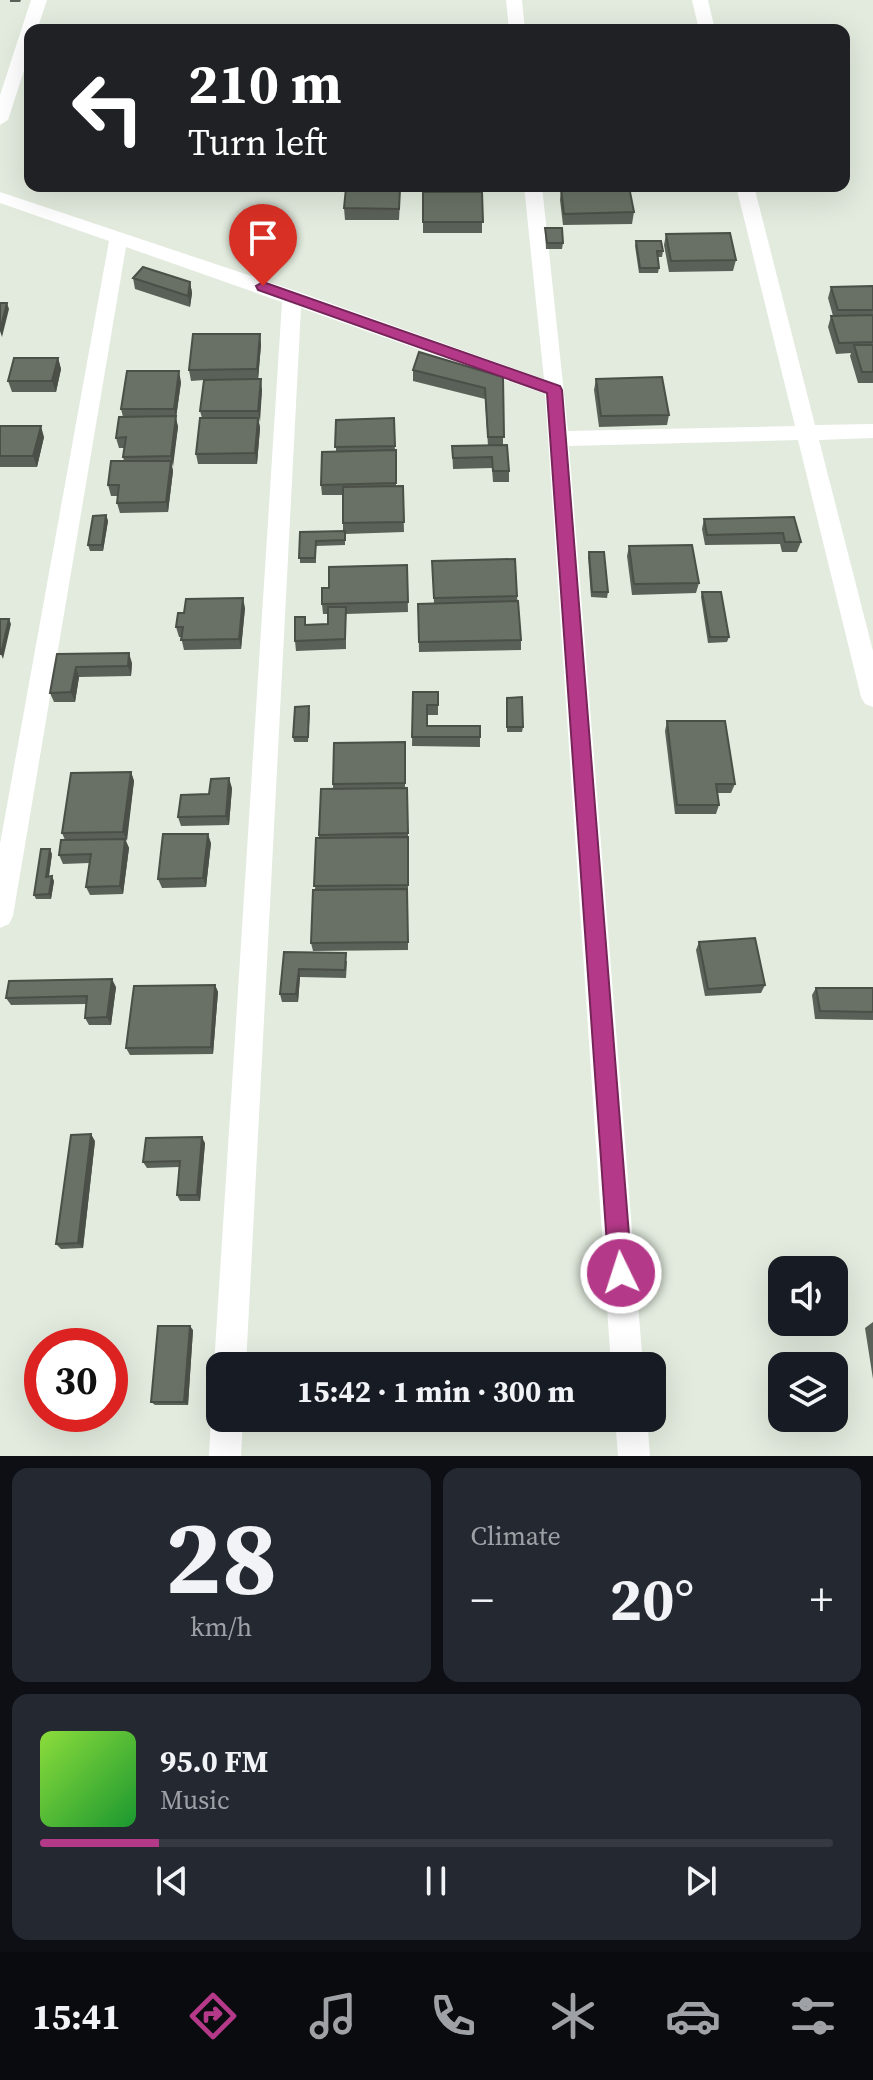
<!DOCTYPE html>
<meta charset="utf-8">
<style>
:root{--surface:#171b24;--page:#242831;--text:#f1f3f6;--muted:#9ea1a6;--line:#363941;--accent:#b53989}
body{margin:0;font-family:"Source Serif 4",serif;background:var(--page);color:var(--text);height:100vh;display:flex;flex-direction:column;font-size:30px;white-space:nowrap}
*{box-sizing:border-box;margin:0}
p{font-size:26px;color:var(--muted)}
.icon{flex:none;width:44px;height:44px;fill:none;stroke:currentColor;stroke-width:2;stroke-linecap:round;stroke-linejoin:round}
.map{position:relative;height:1456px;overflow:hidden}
.side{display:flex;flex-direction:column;gap:12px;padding:12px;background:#0d0f14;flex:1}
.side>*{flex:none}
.guide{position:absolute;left:24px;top:24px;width:826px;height:168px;border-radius:16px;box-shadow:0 8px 32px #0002;background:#202124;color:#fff;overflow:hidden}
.controls{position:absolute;left:768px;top:1256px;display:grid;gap:16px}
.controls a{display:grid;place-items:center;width:80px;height:80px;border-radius:16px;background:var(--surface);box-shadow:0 8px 32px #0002;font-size:40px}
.speed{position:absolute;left:24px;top:1328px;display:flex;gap:16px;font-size:40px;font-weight:700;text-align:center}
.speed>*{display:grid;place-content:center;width:104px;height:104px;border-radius:50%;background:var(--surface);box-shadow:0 8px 32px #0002;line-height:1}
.speed .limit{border:12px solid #d22;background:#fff;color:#111}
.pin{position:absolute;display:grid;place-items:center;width:68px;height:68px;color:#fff;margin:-82px -34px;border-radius:50% 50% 50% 0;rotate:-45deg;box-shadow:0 0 8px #0007}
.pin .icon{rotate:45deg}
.me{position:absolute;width:88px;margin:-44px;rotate:356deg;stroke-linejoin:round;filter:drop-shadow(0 0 6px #0008)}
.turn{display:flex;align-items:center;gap:28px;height:168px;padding:0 32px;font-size:36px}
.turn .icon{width:104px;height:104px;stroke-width:2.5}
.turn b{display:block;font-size:56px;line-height:68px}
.big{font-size:60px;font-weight:700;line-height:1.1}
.side .card{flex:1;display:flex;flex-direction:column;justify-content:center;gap:12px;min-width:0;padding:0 28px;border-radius:16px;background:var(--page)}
.side .dial{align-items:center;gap:0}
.dial b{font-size:104px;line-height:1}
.song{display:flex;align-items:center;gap:24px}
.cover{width:96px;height:96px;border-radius:12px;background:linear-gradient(135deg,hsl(90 70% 55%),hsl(130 70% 35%))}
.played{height:8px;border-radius:4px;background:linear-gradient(90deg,var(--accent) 15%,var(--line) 15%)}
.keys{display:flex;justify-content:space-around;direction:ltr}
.heat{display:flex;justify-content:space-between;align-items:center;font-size:44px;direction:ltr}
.side .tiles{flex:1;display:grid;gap:12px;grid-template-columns:1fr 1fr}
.card:last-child{grid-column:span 2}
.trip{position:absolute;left:206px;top:1352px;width:460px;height:80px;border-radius:16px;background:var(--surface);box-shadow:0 8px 32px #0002;font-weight:700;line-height:80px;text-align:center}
.dock{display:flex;height:128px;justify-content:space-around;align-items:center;background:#090b0e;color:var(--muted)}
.dock .icon{width:56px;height:56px}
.dock .selected{color:var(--accent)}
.dock b{font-size:36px;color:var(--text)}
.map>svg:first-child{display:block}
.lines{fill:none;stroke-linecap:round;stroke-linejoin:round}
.street{fill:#fff;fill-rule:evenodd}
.wall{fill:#5a6158}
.shaded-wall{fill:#4a4f47}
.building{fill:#697166;stroke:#4a4f47;stroke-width:2}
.route{fill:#b53989;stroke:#762559;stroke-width:2}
</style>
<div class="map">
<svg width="873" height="1456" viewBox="0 0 873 1456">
<rect width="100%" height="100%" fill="#e2ebde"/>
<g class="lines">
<path class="street" d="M31,0H47L37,30H30V52L8,120L0,125V95Z
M506,0H522L525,30H509Z
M692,0H708L715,30H699Z
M524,186H542L568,431L795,426L736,186H754L815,425L873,424V438L819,440L873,651V707L865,704L861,697L798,440L569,446L643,1366H611L545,394L301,308L246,1366H220V1378L214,1366L282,302L126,247L13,916L9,924L0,928V844L109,241L0,203V192L299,292L544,379Z
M220,1405V1418H243L241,1456H209L211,1418L216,1407Z
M615,1418H647L650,1456H618Z"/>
</g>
<path class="wall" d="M10,0H21L20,2H10Z
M561,188L634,212L632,224L563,225L560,200Z
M423,192H482V233H423Z
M400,200L399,220H345L344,208Z
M545,228L563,243L562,249H546Z
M666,234L736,260L733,271L669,272L664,245Z
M636,241L663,251L662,257H658L659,268L658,273H639L635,246Z
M133,278L190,282L192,293L190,307L135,289Z
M873,286V383H858L850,356L851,353L836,354L828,327L831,316H833L828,298L831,287Z
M260,334L261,345L258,379L262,390L259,422L260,428L257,464H198L196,454L202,418L200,411L204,380L191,381L189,370Z
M58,358L61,369L56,392H12L8,381Z
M413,370L503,377V445L509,471V482H493L492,468L453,469L452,446H488L485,399L413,381Z
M596,379L669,415L667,425L599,427L594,390Z
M181,382L176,418L178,427L172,467L173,471L168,512L120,513L117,503L118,496H111L108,485L124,461L123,457L125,448H119L116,438L123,417L121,409Z
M394,418L396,486H403L404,532L345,534V545L316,546V563H300V532L343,531V495H322L321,485L336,451V420Z
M0,426L44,437L37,467H0Z
M106,515L108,521L103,551H90L88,545Z
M794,517L801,542L797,552H782L780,544L705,545L702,529L704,519Z
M629,546L699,583L696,593L632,595L627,556Z
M589,552L608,592L607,598L591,597L588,557Z
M432,561L517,596L521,640V650L419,652L418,604L434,603Z
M407,565L408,612L346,614V649L296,651L295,641L305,617L306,625L328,624V614H323L322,604L329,588Z
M702,592L729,637L727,642L708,643L701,597Z
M245,608L241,649L184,650L181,637H179L176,627Z
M57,654L132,663L131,676L79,677L75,702H54L50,693Z
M413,692H438V715H427V726H480V747L412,746Z
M507,698L523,727L522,732H507Z
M310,711L308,742H294L293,737Z
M667,721L735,784L731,793H718L719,805L716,814H675L665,731Z
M405,742V788L408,797V950L313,951L311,943L319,835L333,789V784Z
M131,772L134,781L126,841L129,848L123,894L90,895L86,887L89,863L63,864L59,855L65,840L62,833Z
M232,788L229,825L181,826L178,817L209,794Z
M211,843L206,887L162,888L158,879Z
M52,854L49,877L54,881L51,899H36L34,895Z
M699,942L765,985L761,993L705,996L696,950Z
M284,952L347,961L346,978L300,977L298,1002H282L280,994Z
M215,985L218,992L213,1054L130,1055L126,1048Z
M116,987L111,1025H89L85,1018L86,1004L11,1005L6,998Z
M816,988H873V1020L815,1019L812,995Z
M95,1141L83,1248L61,1249L56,1244Z
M205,1143L200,1201H180L177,1195L179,1167L147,1168L143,1162Z
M873,1322V1379L865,1328Z
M193,1330L188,1405H155L151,1402Z"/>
<path class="shaded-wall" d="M190,282L192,293L190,307L188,296Z
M7,303L9,309L2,337L0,331Z
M260,334L261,345L258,380L257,369Z
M58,358L61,369L56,392L52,381Z
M179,371L181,382L176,418L178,427L173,467L171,456L176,418L174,409Z
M261,379L262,390L260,422L258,411Z
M258,418L260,428L257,464L255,453Z
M41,426L44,437L37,467L33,456Z
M171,461L173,471L168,512L166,502Z
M106,515L108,521L103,551L102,545Z
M243,598L245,608L241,649L239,639Z
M9,619L11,624L3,659L1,654Z
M129,653L132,663L131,676L128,666Z
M76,667L79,677L75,702L71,692Z
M131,772L134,781L127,841L123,832Z
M229,778L232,788L229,825L226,816Z
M208,834L211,843L206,887L203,878Z
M125,839L129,848L123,894L120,886Z
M50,849L52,854L48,881L46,877Z
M52,876L54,881L51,899L49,894Z
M299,969L300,977L298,1002L296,994Z
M112,979L116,987L111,1025L107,1017Z
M215,985L218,992L213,1054L211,1047Z
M91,1134L95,1141L83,1248L78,1243Z
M202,1137L205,1143L200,1201L197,1195Z
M190,1326L193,1330L188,1405L184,1402Z"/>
<path class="building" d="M629,187L634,212L564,214L561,188Z
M346,188L400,189L399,209L344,208Z
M423,192H482L483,222H423Z
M545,228H562L563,243H547Z
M730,233L736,260L671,261L666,234Z
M636,241H661L663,251H657L659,268H640Z
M143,267L190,282L188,296L133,278Z
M873,286V310H838L831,287Z
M0,303H7L0,331Z
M873,315V342L839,343L831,316Z
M193,334H260L257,369L189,370Z
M854,345H873V372H862Z
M419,352L503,377L504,437H488L485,388L413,370Z
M14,358H58L52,381H8Z
M127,371H179L174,409H121Z
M662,377L669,415L601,416L596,379Z
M261,379L258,411H200L204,380Z
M176,416L171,456L123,457L126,437L116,438L119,417Z
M200,418H258L255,453L196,454Z
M394,418L395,446L335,447L336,420Z
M0,426H41L33,456H0Z
M507,445L509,471H493L492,457L453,458L452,446Z
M396,450V483L321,485L322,452Z
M111,461H171L166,502L117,503L119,485H108Z
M403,486L404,522L343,523V487Z
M106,515L102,545H88L93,516Z
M794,517L801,542H785L783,533L707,535L704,519Z
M345,531V540L316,541L315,558H299L300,532Z
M692,545L699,583L634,584L629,546Z
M589,552H604L608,592H592Z
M515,559L517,596L434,598L432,561Z
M407,565L408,602L322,604V588H329V567Z
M702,592H721L729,637H710Z
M243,598L239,639L181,640L183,627H176L178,613H184L186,599Z
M518,601L521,640L419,642L418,604Z
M328,607H346L345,639L295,641V617H305V625L328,624Z
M0,619H9L1,654H0Z
M129,653L128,666L76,667L71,692L50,693L57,654Z
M413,692H438V705H427V726H480V737H412Z
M522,697L523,727H507V698Z
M309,706L308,737H293L295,707Z
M667,721H725L735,784H716L719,805H677Z
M405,742V783L333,784L334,743Z
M131,772L123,832L62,833L71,773Z
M229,778L226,816L178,817L181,795L209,794L211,779Z
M407,788L408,833L319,835L321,789Z
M163,834H208L203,878L158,879Z
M408,837V885L314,886L316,838Z
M125,839L120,886L86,887L91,854L59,855L61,840Z
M41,849H50L46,877L52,876L49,894L34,895Z
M407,889L408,942L311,943L313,890Z
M755,938L765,985L708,989L699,942Z
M284,952L346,953L345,970L299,969L296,994H280Z
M112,979L107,1017L85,1018L87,996L6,998L9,981Z
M215,985L211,1047L126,1048L134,986Z
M816,988H873V1012L820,1011Z
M91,1134L78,1243L56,1244L71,1135Z
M202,1137L197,1195H177L180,1161L143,1162L146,1138Z
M158,1326H190L184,1402H151Z"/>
<path class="route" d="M263,282L560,386L562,390L632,1273L629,1281L621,1285L612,1281L609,1273L547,393L258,290L256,286Z"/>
</svg>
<div class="controls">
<a><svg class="icon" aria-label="sound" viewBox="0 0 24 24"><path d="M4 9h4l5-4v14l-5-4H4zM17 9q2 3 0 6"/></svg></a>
<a><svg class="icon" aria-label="layers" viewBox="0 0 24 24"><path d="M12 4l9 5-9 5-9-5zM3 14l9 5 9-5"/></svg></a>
</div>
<div class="speed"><div class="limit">30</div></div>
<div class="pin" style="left:263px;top:286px;background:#d93025"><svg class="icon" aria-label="arrive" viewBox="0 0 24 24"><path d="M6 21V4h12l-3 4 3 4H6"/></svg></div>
<svg class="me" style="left:621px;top:1273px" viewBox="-20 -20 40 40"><circle r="17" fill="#b53989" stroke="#fff" stroke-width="3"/><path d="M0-11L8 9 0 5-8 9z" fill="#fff"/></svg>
<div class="trip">15:42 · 1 min · 300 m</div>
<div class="guide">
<div class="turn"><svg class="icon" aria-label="left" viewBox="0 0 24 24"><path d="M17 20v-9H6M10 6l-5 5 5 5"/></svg><div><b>210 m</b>Turn left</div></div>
</div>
</div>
<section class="side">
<div class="tiles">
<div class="card dial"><b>28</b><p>km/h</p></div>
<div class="card"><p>Climate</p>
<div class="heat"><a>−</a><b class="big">20°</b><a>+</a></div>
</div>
<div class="card">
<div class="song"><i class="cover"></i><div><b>95.0 FM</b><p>Music</p></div></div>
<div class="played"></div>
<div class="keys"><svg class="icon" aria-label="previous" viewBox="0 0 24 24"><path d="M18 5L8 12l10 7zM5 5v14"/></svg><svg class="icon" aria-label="pause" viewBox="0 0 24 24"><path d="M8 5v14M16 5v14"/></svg><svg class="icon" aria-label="next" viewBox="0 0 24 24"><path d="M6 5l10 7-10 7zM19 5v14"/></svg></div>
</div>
</div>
</section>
<nav class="dock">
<b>15:41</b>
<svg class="icon selected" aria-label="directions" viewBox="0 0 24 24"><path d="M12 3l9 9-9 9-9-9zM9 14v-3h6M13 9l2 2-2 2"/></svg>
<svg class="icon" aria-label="music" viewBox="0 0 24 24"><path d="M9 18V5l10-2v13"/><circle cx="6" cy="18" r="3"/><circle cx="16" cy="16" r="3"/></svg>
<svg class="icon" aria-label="phone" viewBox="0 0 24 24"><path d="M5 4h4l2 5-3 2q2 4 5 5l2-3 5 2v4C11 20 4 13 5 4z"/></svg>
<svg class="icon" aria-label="climate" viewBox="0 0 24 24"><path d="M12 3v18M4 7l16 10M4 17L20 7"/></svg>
<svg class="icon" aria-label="car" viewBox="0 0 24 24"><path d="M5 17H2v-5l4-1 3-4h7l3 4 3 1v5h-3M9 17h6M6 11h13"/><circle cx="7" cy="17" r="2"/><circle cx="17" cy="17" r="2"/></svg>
<svg class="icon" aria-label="filters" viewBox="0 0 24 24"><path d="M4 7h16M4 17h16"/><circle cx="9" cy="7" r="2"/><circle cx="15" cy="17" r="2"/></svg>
</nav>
